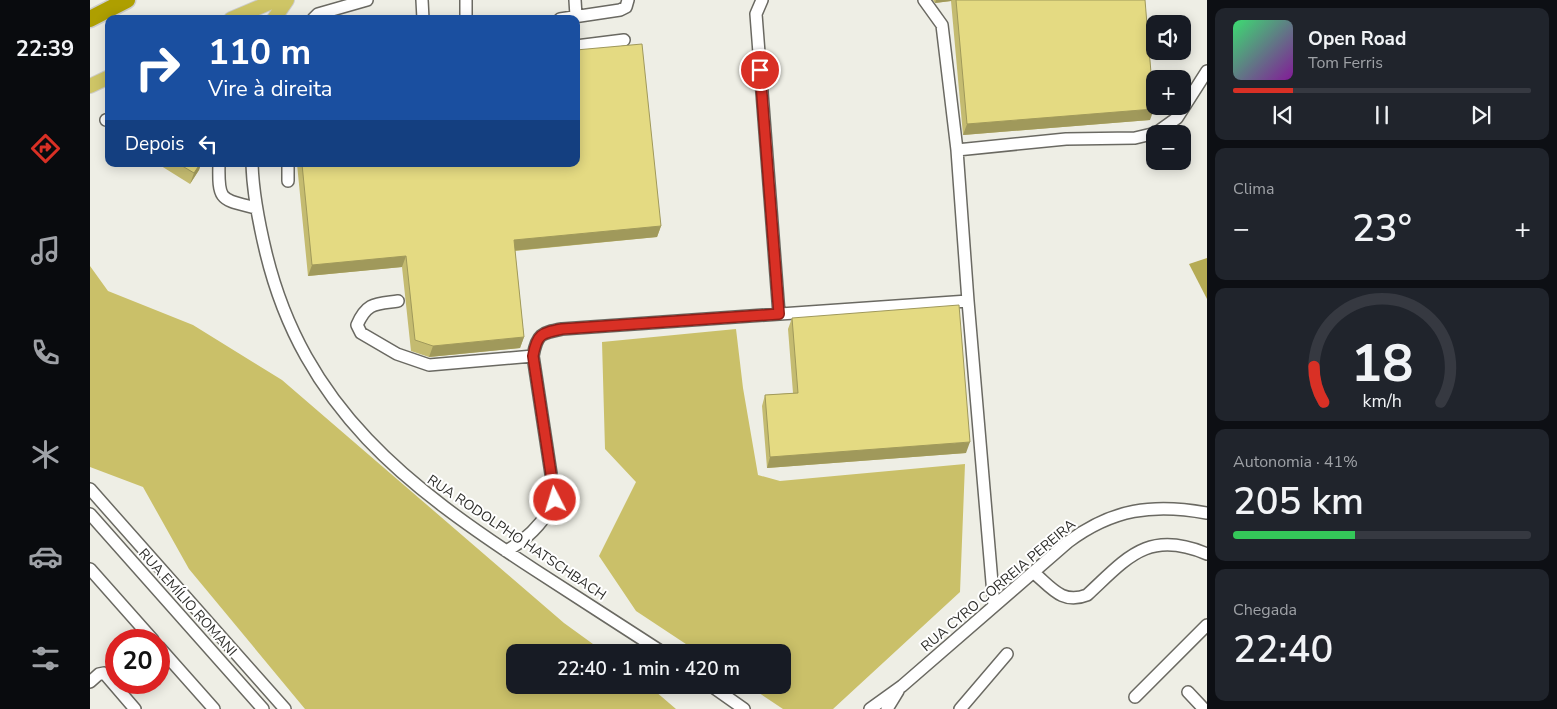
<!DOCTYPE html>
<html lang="pt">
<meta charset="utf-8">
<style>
:root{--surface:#171b24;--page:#20242c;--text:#f1f3f6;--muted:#9ea1a6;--line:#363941;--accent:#d93025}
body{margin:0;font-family:"Nunito Sans",sans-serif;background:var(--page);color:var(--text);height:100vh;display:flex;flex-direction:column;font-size:19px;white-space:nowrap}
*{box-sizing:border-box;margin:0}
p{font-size:16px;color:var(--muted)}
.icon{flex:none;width:28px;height:28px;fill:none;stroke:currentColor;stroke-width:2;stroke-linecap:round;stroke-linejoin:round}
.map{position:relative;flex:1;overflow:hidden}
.details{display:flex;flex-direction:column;gap:8px;padding:8px;background:#0d0f14;width:350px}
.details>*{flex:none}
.banner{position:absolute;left:15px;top:15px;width:475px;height:152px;border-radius:10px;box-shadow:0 2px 12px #0003;background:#1a4fa0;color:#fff;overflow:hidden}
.buttons{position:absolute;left:1056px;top:15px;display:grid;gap:10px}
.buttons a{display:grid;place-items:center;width:45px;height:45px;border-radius:10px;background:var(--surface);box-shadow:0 2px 12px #0003;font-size:25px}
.speed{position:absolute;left:15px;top:629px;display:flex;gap:10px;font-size:25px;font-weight:700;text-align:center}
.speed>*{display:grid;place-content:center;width:65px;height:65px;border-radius:50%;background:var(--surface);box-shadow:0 2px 12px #0003;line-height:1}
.speed .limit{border:8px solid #d22;background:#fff;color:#111}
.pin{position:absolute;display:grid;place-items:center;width:42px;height:42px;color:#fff;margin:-21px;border:2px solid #fff;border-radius:50%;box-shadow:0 1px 5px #0007}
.me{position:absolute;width:55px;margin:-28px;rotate:355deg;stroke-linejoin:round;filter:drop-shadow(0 0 4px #0008)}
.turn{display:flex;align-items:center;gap:18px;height:105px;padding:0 20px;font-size:22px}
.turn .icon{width:65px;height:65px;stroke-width:2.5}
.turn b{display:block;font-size:35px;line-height:42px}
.then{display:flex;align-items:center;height:48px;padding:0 20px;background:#0003;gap:10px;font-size:19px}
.big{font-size:38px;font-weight:600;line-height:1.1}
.details .card{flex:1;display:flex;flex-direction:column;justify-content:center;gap:8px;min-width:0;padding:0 18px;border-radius:10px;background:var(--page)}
.details .dial{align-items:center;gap:0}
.dial svg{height:130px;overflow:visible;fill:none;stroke:var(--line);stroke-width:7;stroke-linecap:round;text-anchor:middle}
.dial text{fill:var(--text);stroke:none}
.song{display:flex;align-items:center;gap:15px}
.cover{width:60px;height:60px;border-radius:8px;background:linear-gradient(135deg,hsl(140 70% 55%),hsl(290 70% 35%))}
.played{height:5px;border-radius:2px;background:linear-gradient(90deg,var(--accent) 20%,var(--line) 20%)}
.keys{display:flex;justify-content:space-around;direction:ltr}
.heat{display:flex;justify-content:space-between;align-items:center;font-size:28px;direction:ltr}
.charge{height:8px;border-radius:4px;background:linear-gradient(90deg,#34c759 41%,var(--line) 0)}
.trip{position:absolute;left:416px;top:644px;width:285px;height:50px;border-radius:10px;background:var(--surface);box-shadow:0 2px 12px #0003;font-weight:600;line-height:50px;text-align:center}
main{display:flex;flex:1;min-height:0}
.menu{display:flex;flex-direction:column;width:90px;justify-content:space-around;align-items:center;background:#090b0e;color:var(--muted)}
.menu .icon{width:35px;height:35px}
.menu .on{color:var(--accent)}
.menu b{font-size:22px;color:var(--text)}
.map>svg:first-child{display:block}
.forest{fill:#cac069}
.water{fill:#b5ab54}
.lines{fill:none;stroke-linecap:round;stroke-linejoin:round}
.minor-casing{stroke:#6a6962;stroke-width:14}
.major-casing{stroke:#cdcdcc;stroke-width:16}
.highway-casing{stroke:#cdcdcc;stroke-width:19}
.minor{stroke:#fff;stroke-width:11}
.major{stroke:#cec566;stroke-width:14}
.highway{stroke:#ae9f00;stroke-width:16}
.wall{fill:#c4bb70}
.shaded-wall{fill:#a0995b}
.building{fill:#e4da82;stroke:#a0995b}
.route-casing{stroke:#8d1f18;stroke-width:12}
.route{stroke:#d93025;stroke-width:9}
.labels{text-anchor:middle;stroke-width:4;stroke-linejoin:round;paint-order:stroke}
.street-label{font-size:14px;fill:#2e2e2b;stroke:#fff}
</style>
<main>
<nav class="menu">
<b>22:39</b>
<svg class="icon on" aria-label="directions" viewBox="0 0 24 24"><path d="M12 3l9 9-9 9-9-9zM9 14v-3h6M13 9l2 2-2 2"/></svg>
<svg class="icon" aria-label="music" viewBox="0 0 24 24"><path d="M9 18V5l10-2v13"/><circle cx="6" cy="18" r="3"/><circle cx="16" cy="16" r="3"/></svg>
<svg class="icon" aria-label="phone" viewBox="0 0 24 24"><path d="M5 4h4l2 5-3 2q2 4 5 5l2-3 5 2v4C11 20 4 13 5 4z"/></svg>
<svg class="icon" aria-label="climate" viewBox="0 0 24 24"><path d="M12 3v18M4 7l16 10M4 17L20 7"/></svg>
<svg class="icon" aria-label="car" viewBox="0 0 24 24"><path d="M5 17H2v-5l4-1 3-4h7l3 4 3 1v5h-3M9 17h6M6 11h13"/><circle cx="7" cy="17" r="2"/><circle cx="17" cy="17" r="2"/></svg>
<svg class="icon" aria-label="filters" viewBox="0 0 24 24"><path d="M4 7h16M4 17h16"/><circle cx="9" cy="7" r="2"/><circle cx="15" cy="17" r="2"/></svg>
</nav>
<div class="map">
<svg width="1117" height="709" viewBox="0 0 1117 709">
<rect width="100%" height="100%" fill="#eeeee5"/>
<path class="forest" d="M0,266L18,291L103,325L192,380L474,623L514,652H425V685H558L586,709H215L99,569L53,487L0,467Z
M646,329L653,388L668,475L690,481L875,464L870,592L743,709H693L657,685H692V652H608L546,611L509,556L546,482L515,449L512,342Z"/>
<path class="water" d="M1117,258V299L1099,264Z"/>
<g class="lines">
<g class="minor-casing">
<path id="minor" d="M332,0L333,19
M376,0V19
M485,0L486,16
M672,0L666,14L689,314
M834,0L852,25L867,150L878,301L904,606
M223,19L228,14L277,0
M470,19L530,10L536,7L538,0
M486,46L534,40
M16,120L19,119
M867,150L976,139L1045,138L1066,133L1087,118L1117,71
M129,164C128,202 131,199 166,208
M162,164C163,194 169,224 176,253C214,409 318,487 445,570C487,597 530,625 572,652
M198,164V181
M308,301C286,304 277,302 267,325L271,333L307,354L339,365L443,356
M0,489L195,709
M0,514L173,709
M416,551C438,539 454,522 465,500L443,356C447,334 451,333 472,329L878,301
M0,569L63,640
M943,572C961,587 972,605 997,595C1037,558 1058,529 1117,554
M69,647L124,709
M0,682L9,674L14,673L45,709
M620,685L654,709
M1098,692L1114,709
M1045,697L1117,625
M780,709L812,686L978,542C1022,509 1063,503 1117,513
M797,709L808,691
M870,709L917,654"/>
</g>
<g class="major-casing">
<path id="major" d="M141,19L186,0
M184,19L197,0
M0,86L19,77"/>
</g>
<g class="highway-casing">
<path id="highway" d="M0,19L37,0"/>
</g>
<use href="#minor" class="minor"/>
<use href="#major" class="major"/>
<use href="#highway" class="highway"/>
</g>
<path class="wall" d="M843,0H1055L1060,120L873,135L861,1L845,3Z
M68,164H111L109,170L100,184Z
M207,164H486L571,226L567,237L425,251L434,337L430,348L339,357L321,351L312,267L218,276Z
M702,318L876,453L677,468L672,406L675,395L703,393L698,329Z"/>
<path class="shaded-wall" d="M846,0H862L861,1L845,3Z
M1064,109L1060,120L873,135L877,124Z
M110,164H111L109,170L100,184L104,173Z
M571,226L567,237L420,251L424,240Z
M316,256L312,267L218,276L222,265Z
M434,337L430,348L339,357L343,346Z
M880,442L876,453L677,468L680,457Z"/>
<path class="building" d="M866,0H1055L1064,109L877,124Z
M552,44L571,226L424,240L434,337L343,346L325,340L316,256L222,265L212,164H486V50Z
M89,164H110L104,173Z
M869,305L880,442L680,457L675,395L708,393L702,318Z"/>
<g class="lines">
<g class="route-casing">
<path id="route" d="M465,500L443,356C447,334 451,333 472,329L689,314L670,70"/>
</g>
<use href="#route" class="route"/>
</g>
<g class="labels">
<g class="street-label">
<text transform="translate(427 537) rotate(34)" y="5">RUA RODOLPHO HATSCHBACH</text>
<text transform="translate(908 585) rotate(-40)" y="5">RUA CYRO CORREIA PEREIRA</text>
<text transform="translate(98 602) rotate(48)" y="5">RUA EMÍLIO ROMANI</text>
</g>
</g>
</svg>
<div class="buttons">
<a><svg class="icon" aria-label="sound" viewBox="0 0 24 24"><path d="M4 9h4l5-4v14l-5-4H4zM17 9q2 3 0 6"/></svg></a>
<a>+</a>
<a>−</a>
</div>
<div class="speed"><div class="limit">20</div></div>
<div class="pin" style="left:670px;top:70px;background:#d93025"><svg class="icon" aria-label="arrive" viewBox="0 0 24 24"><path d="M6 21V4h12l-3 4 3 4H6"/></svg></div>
<svg class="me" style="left:465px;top:500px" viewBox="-20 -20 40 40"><circle r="17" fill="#d93025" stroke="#fff" stroke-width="3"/><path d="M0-11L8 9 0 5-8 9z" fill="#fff"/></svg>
<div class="trip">22:40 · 1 min · 420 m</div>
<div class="banner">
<div class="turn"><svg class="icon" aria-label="right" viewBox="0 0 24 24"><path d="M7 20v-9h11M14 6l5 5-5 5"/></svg><div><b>110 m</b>Vire à direita</div></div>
<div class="then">Depois<svg class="icon" aria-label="left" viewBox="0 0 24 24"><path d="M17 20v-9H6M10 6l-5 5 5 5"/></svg></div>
</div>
</div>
<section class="details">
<div class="card">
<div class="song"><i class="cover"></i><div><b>Open Road</b><p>Tom Ferris</p></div></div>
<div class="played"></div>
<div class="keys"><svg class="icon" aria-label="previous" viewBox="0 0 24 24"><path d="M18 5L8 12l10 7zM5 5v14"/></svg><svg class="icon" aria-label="pause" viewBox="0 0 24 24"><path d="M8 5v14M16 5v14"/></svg><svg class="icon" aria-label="next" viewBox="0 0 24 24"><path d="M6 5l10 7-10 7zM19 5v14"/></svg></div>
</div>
<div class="card"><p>Clima</p>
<div class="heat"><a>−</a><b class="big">23°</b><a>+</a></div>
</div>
<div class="card dial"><svg viewBox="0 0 100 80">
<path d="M14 69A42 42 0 1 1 86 69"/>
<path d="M14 69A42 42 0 0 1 8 47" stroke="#d93025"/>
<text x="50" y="56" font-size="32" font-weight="700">18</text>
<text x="50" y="72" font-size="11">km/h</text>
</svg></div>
<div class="card"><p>Autonomia · 41%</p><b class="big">205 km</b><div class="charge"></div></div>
<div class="card"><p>Chegada</p><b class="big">22:40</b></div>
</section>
</main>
